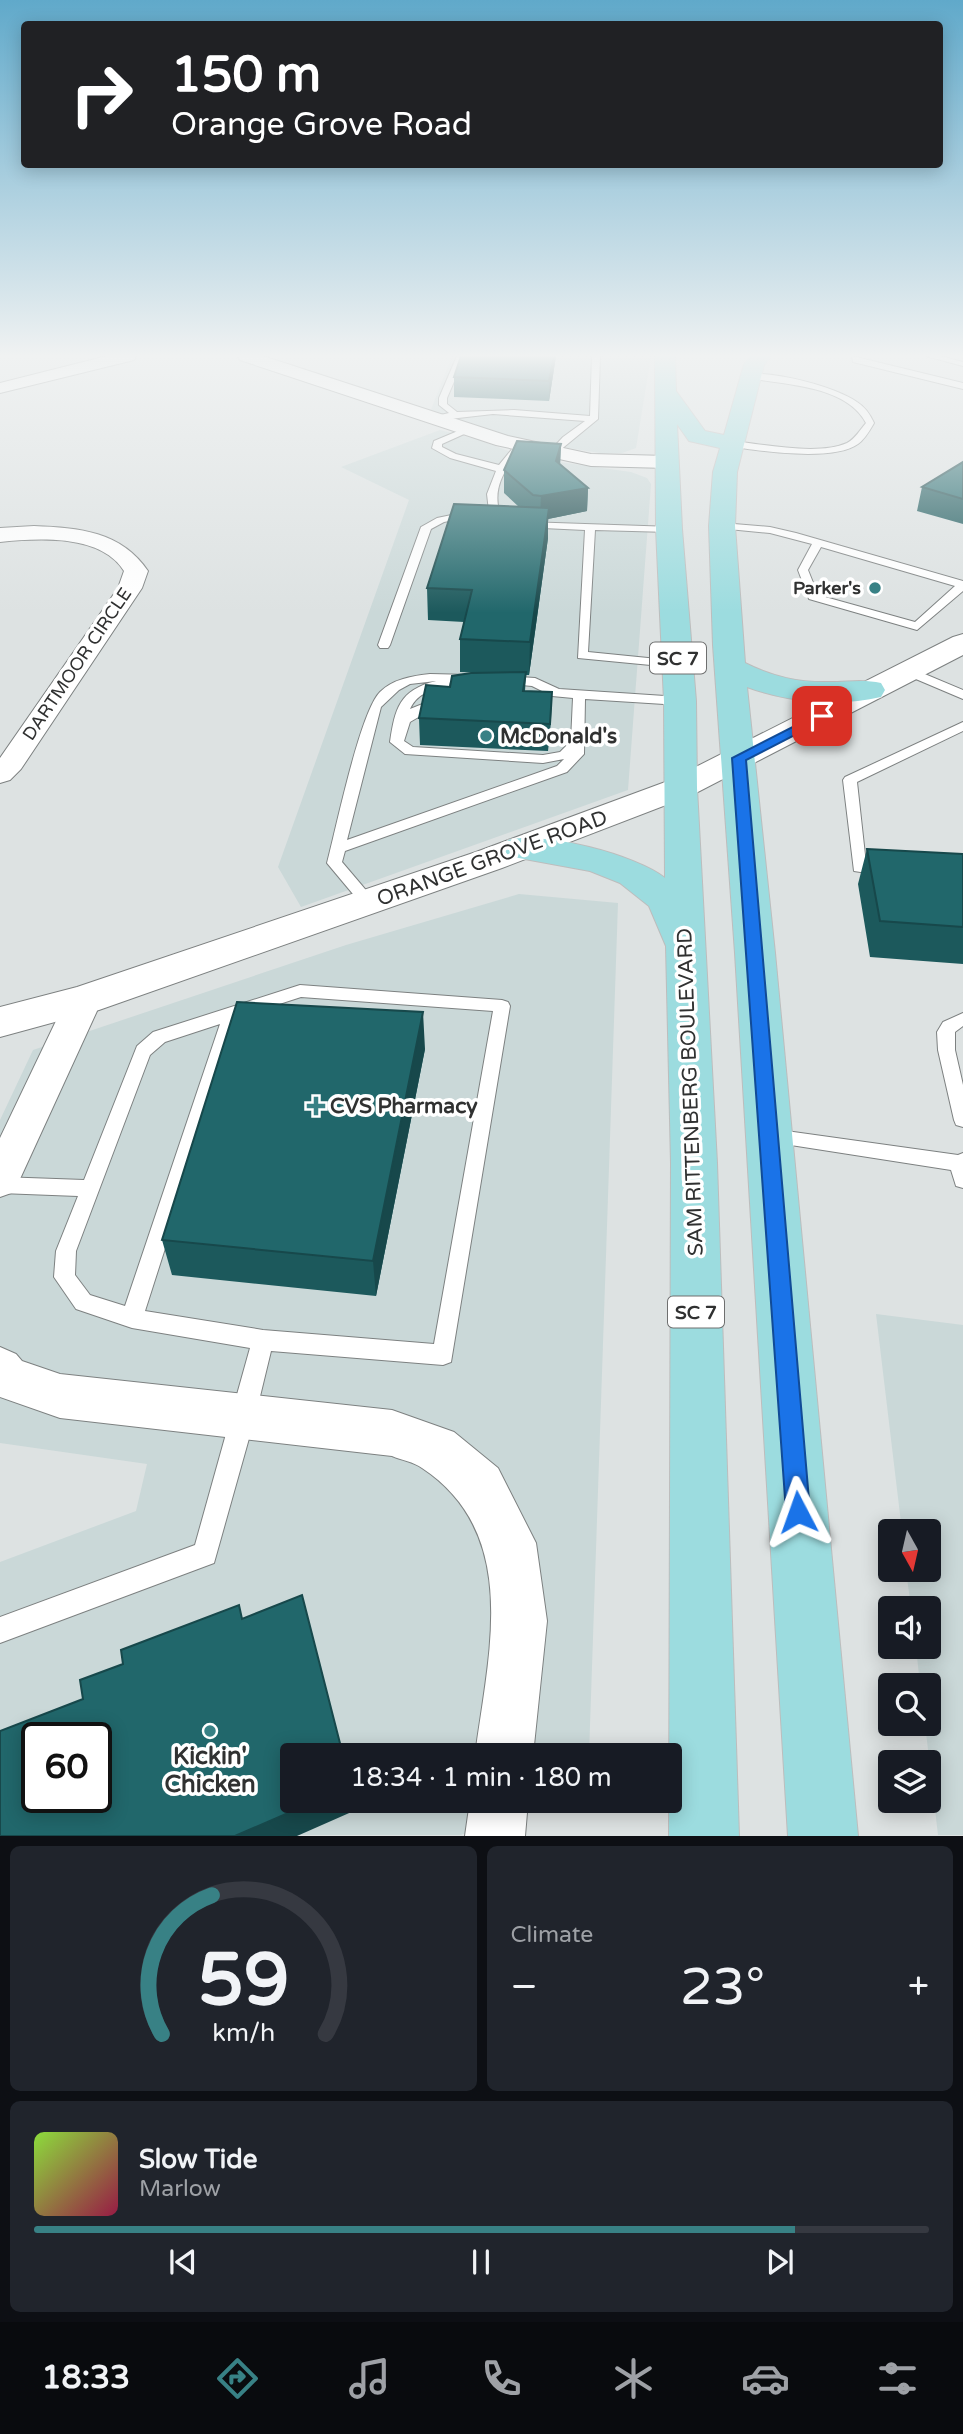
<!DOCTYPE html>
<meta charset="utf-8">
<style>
:root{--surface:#171b24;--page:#20242c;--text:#f1f3f6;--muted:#9ea1a6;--line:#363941;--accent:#388185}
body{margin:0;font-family:"Varela Round",sans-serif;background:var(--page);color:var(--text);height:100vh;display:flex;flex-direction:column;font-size:26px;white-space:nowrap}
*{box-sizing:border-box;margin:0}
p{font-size:23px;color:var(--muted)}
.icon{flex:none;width:38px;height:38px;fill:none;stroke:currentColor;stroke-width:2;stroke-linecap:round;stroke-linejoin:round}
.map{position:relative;height:1836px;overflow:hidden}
.sheet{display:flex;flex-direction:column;gap:10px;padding:10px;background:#0d0f14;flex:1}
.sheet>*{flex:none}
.guide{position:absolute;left:21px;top:21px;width:922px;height:147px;border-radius:7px;box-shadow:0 4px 18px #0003;background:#202124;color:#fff;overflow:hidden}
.needle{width:46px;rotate:172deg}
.controls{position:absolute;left:878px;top:1519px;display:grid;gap:14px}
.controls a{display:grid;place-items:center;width:63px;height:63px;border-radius:7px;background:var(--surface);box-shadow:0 4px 18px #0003;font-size:35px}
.speed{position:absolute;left:21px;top:1722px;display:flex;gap:14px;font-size:35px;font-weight:700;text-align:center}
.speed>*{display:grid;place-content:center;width:91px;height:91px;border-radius:50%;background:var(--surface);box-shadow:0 4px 18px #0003;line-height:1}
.speed .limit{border:4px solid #111;border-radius:10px;background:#fff;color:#111}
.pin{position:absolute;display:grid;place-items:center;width:60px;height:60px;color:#fff;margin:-30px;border-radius:14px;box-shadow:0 4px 10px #0006}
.me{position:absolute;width:77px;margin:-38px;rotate:356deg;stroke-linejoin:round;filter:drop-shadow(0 0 5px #0008)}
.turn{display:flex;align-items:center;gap:24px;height:147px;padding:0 35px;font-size:32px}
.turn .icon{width:91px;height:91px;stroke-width:2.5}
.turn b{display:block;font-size:49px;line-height:60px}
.big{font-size:52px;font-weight:600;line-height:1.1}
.sheet .card{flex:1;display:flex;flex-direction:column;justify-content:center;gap:10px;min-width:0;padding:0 24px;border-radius:10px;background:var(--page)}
.sheet .dial{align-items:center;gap:0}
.dial svg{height:182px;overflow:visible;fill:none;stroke:var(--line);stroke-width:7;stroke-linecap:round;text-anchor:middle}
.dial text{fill:var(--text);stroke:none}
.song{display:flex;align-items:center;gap:21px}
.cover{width:84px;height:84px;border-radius:10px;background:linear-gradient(135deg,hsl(90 70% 55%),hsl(340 70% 35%))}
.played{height:7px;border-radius:4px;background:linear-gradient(90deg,var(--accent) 85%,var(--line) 85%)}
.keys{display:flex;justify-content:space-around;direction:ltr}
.heat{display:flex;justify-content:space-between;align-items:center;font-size:38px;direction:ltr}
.sheet .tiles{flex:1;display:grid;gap:10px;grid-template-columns:1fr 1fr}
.card:last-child{grid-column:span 2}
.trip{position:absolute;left:280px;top:1743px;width:402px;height:70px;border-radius:7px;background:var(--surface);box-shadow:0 4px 18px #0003;font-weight:600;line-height:70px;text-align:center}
.dock{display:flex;height:112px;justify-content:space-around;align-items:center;background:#090b0e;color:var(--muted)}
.dock .icon{width:49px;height:49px}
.dock .selected{color:var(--accent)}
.dock b{font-size:32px;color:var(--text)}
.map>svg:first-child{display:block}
.built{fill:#cad8d8;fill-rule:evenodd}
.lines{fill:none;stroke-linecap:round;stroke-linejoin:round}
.lane-casing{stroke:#7d8181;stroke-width:2}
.street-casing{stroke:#7d8181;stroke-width:2}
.secondary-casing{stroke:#7d8181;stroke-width:2}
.primary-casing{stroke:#bdbdbd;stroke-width:2}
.lane{fill:#fff;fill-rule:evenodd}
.street{fill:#fff;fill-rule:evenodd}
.secondary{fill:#fff;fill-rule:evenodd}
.primary{fill:#9cdcdf;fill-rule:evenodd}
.wall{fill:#1c595c}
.shaded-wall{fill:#17484b}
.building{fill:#21676b;stroke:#17484b;stroke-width:2;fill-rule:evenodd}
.route{fill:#1a73e8;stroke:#114b97;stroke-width:2}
.poi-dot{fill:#388185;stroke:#fff;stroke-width:2.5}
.labels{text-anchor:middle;stroke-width:7;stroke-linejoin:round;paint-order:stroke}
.far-poi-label{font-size:18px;font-weight:bold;fill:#303131;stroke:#fff;text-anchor:end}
.far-street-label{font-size:18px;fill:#303131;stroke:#fff}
.shield{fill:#fff;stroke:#6e6f6f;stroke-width:2}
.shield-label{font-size:19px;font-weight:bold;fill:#303131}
.poi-label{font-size:21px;font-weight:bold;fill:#303131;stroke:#fff;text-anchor:start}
.street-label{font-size:21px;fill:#303131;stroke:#fff}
.near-poi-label{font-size:24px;font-weight:bold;fill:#303131;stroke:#fff}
</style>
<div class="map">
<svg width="963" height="1836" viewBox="0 0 963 1836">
<rect width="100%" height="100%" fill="#dde2e2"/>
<path class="built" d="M452,356H651L636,448L622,453H600L512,439L430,412Z
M440,430L480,440L523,457L631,472L647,478L651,484L628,790L301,907L278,867L409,500L341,467Z
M519,894L618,903L589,1755H292V1801H536L461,1835H0V1562L136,1511L147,1464L0,1443V1120L33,1050L346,945ZM37,1738H96V1797H37Z
M876,1314L963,1325V1835H938L925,1724H929V1685H920L916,1647H929V1608H911L906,1570H929V1531H902Z"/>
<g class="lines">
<g class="lane-casing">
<path id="lane" d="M457,356H465L447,398V404L457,412L514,410L590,416L592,356H600L598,419L553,456L548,453L550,451L563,437L585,421L493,414L432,421V417L449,413L439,405V398Z
M852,356L963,383V389L853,362Z
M926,356H940L963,362V366Z
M748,374C776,372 833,386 857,402C865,407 870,414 874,423C870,430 865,439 858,444C833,462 758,451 729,446V442L732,441C763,444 818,456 847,443C855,439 860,430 866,423C846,385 785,385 748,378Z
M465,428L473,430L442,444V447L456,454L499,465L517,443L525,445C509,463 492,484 499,510L509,517V521H501L489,511L487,494L496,471L450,458L432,448L434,441Z
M471,511L475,512V516L444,522L431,529L390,645L388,648H380L378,645L421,527L437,518Z
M526,522L673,527L674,529L669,532L595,530L588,652L678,661L684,665L682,668L578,658L585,530L522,527V523Z
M722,523L770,527L796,533L963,581V591L917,630L809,599L798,570L812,544L770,533L718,528L717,526ZM821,547L955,586L915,622L818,595L808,570Z
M908,667L963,690V699L904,674V668Z
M430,674L471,675L477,679L471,683L450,682L449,686C432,690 418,692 410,709L440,697L446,701L410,722L404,741L413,747L543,755L560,752L571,741L573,698L552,696L532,686L500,683V677L504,676L535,678L559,689L680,697L686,701L680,705L585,699L584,754L567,772L345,851L342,862L376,902L368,907L363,906L327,863C336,829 360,712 380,692C393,679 412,676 430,674ZM436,681C399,690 395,709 390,742L405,754L543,763L564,759L557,766L347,840L381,707L399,690L410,684Z
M963,722V731L857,782L866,864L885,867L888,870L880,875L854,871L843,780L845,777Z
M300,985L502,1000L508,1002L510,1006L451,1362L443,1365L271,1351L255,1417L214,1563L0,1643V1617L195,1545L250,1348L132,1328L76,1309L54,1277L56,1251L78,1196L0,1193V1177L84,1180L137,1046L153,1032ZM301,997L493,1011L434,1344L263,1330L145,1311L239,1017ZM220,1024L125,1306L90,1295L75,1275L76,1251L150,1055L165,1042Z
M963,1013V1026L955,1032V1050L963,1085V1127L956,1125L954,1120L938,1050L937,1032L943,1022Z
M772,1129L958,1155L963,1153V1188L956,1186L951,1170L765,1141L763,1136L765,1131Z"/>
</g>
<g class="street-casing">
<path id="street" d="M107,356H136L134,360L0,393V383Z
M238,356H263L508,436L591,454L667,456L674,458L677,462L674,466L667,468L591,466L496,445L240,360Z
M34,526C79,528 121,531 148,571L142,588L21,769L10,780L0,783V758L118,588L124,571C101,534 38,538 0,542V528Z
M84,987L97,991L102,1000L14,1192L0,1197V1138L66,1000L71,991Z
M0,1347L16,1354L22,1361L60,1374L392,1410L454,1432L498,1468L536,1543L547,1621L533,1755H475C488,1656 522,1534 422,1468C414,1462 401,1460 392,1456L60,1418L0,1397Z
M470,1801H528L525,1836H465Z"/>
</g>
<g class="secondary-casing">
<path id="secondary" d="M963,634V655L692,795L502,868L99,1010L0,1037V1007L77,987L476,852L668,781L953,637Z"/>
</g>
<g class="primary-casing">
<path id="primary" d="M655,356H675L676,391L705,431L724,435L744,364L750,356H771L764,365L737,472L735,526L745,663C773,677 799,683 831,682C848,682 864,679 881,683L885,690L881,697C839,707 788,702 747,687L775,953L858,1836H788L735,953L713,645L709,526L713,472L720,448L689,441L677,424L682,529L696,701L697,788L717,1163L739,1836H669L671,1163L666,946L649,906L620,883L590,871L508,856L503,848L508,840C544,831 636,855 665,878L664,701L656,529Z"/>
</g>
<use href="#lane" class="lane"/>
<use href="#street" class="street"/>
<use href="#secondary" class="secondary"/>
<use href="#primary" class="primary"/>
</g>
<path class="wall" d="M556,356L549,401L454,397V377Z
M561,444L560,465L588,488L587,511L548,519V538L529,675H526L525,691L551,719L548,751L420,745L419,718L450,687L489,673L460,672V639L464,622L428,620L427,588L519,507L504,493V470Z
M963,462V524L917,511L922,487Z
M867,849L963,854V964L870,957L858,884Z
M425,1049L376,1296L172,1275L162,1240Z"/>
<path class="shaded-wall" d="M554,356H556L549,401V381Z
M561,444L560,466L556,461Z
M588,488L587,511L548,519V538L529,675L530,642L540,520L541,496Z
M552,692L551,719L548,751L550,724Z
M423,1012L425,1049L376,1296L373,1261Z
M316,1801H354L356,1810L297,1836H235Z"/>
<path class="building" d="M461,356H554L549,381L454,377Z
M517,441L561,444L556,461L588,488L541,496L533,495L504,470Z
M963,462V499L922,487Z
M454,504L549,508L530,642L460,639L472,590L427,588Z
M526,672L523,691L552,692L550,724L419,718L426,685L450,687L452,676L471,673Z
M867,849L963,854V927L880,921Z
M237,1002L423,1012L373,1261L162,1240Z
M302,1595L343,1755H292V1801H316L235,1836H0V1731L83,1699L80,1680L123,1664L121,1650L239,1605L242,1619ZM37,1738H96V1797H37Z"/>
<linearGradient id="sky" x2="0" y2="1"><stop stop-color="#60a9ca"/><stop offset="0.58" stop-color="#f0f2f2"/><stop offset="1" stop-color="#f0f2f2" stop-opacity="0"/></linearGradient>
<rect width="963" height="613" fill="url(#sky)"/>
<path class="route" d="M822,712L826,713V719L746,760L810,1512L806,1521L798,1524L789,1521L786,1512L732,758Z"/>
<g class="poi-dot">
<circle cx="875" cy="588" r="7"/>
<circle cx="486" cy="736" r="7"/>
<path d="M312.5 1095.5h7v7h7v7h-7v7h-7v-7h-7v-7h7z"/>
<circle cx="210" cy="1731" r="7"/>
</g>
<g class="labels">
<g class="far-poi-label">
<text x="861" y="594">Parker's</text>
</g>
<g class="far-street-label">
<text transform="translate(77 664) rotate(-56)" y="6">DARTMOOR CIRCLE</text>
</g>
<g class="shield">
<rect x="650" y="642.5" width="56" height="31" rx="5"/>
<rect x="668" y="1296.5" width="56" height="31" rx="5"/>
</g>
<g class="shield-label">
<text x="678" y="665">SC 7</text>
<text x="696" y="1319">SC 7</text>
</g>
<g class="poi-label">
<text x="500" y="743">McDonald's</text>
<text x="330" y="1113">CVS Pharmacy</text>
</g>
<g class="street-label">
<text transform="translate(492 858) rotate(-20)" y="7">ORANGE GROVE ROAD</text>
<text transform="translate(690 1092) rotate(-92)" y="7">SAM RITTENBERG BOULEVARD</text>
</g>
<g class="near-poi-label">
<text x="210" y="1764">Kickin'<tspan x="210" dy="28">Chicken</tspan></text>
</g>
</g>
</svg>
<div class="controls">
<a><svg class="needle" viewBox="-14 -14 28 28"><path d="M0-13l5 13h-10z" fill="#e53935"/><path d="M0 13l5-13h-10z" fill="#9ea1a6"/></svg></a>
<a><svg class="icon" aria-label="sound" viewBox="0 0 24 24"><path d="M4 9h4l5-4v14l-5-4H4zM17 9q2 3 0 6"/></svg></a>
<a><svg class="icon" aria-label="search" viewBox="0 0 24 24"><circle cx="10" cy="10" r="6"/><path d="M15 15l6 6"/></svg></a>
<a><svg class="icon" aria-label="layers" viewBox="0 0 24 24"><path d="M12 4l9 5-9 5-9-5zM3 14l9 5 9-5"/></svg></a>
</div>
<div class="speed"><div class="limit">60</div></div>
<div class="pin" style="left:822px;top:716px;background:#d93025"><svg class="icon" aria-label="arrive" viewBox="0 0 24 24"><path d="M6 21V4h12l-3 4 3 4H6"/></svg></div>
<svg class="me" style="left:798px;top:1512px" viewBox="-20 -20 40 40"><path d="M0-17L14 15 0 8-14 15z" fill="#1a73e8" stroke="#fff" stroke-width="4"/></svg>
<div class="trip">18:34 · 1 min · 180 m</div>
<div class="guide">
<div class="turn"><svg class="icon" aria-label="right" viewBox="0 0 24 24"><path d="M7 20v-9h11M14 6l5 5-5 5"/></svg><div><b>150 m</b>Orange Grove Road</div></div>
</div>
</div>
<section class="sheet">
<div class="tiles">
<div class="card dial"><svg viewBox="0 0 100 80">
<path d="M14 69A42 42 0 1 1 86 69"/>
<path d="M14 69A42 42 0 0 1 36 8" stroke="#388185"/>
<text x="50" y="56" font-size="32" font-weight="700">59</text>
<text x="50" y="72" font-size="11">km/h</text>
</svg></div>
<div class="card"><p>Climate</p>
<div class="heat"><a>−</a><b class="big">23°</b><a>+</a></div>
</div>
<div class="card">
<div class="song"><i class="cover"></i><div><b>Slow Tide</b><p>Marlow</p></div></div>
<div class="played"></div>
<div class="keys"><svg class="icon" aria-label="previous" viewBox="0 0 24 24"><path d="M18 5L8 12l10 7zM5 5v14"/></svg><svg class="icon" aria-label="pause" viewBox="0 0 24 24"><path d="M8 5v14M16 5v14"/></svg><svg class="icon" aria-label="next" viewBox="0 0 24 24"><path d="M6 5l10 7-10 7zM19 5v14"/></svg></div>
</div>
</div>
</section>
<nav class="dock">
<b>18:33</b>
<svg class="icon selected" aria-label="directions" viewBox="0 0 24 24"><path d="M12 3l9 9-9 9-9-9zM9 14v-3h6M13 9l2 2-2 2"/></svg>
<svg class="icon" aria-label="music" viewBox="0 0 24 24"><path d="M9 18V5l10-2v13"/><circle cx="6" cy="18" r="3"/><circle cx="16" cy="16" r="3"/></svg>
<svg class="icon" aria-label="phone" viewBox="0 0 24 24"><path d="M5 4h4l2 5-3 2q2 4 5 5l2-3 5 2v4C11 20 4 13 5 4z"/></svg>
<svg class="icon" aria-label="climate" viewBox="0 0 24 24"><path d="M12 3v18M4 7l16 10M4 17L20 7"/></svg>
<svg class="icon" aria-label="car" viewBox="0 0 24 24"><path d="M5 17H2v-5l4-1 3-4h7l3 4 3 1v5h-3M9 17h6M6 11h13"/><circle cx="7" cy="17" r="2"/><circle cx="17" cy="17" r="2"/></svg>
<svg class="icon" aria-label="filters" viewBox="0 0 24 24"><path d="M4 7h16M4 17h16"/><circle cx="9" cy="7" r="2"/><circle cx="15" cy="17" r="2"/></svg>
</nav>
